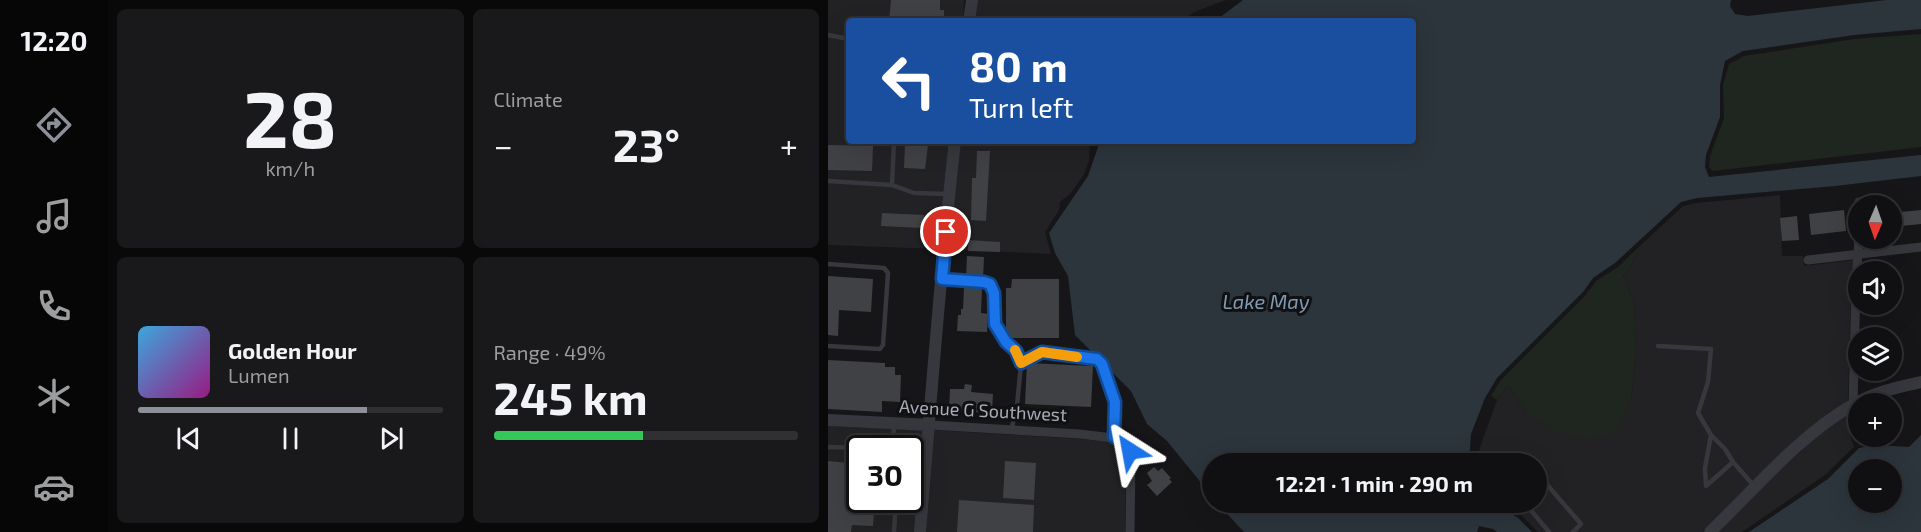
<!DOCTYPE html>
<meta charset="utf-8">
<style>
:root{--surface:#101012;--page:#19191b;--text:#f1f3f6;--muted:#9c9d9f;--line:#303032;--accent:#8c9099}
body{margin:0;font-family:"Exo 2",sans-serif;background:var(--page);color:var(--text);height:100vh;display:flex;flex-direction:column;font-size:22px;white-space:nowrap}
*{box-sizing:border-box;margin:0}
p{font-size:20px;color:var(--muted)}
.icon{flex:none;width:33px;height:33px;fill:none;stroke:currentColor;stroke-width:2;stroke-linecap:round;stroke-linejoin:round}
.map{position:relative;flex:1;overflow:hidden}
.drawer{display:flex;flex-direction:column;gap:9px;padding:9px;background:#09090a;width:720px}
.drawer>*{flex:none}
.guide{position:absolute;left:18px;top:18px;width:570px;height:126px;border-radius:6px;box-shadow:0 6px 24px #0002,0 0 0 2px var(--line);background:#1a4fa0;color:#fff;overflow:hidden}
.needle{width:39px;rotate:182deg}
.controls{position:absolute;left:1020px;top:195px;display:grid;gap:12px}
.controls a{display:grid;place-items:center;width:54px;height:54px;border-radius:50%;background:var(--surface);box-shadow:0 6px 24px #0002,0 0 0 2px var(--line);font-size:30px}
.speed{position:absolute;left:18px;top:435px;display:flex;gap:12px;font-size:30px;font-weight:700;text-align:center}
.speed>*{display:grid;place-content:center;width:78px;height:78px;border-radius:50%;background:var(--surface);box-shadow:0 6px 24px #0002,0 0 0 2px var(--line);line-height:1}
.speed .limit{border:3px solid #111;border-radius:9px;background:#fff;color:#111}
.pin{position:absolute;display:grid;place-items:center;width:51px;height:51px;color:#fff;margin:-26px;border:3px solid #fff;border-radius:50%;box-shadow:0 2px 6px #0007}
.me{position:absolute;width:66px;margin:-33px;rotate:326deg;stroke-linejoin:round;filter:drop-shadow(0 0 4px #0008)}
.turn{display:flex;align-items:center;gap:21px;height:126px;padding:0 24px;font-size:27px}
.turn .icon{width:78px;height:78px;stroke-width:2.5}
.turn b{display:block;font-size:42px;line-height:51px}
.big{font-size:45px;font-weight:700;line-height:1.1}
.drawer .widget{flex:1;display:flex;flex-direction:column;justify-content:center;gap:9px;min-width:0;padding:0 21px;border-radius:9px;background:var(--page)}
.drawer .dial{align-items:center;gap:0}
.dial b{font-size:78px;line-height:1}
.song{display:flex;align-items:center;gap:18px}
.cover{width:72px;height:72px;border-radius:9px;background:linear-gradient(135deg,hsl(200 70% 55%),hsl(310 70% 35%))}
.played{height:6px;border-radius:3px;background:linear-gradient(90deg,var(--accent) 75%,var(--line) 75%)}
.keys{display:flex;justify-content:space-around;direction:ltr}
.heat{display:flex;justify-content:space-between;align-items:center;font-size:33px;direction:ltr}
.charge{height:9px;border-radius:4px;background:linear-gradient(90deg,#34c759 49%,var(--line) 0)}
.drawer .tiles{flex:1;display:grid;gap:9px;grid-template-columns:repeat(2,1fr)}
.trip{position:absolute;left:374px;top:453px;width:345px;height:60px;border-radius:30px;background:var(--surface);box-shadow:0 6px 24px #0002,0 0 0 2px var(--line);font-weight:700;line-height:60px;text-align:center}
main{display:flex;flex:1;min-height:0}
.menu{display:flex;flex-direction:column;width:108px;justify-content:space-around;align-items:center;background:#060607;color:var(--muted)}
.menu .icon{width:42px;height:42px}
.menu .on{color:var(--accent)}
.menu b{font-size:27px;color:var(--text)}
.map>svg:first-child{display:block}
.built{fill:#222225;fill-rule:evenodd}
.green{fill:#1e261f}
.water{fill:#2c353c;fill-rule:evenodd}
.building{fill:#404145}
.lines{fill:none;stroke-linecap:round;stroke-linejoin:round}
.service{stroke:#37383d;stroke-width:4.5}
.minor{stroke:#37383d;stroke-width:9}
.tertiary{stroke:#37383d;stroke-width:12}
.route-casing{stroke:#114b97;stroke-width:15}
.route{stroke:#1a73e8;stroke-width:10}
.slow{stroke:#f59e0b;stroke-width:10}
.labels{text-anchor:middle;stroke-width:6;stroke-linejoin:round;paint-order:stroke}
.street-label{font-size:18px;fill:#a8adb8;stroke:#111113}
.water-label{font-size:20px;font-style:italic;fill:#7f9bb3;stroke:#111113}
</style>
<main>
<nav class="menu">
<b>12:20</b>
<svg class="icon on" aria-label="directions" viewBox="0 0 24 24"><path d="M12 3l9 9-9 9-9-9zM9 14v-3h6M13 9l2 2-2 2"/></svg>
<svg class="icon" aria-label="music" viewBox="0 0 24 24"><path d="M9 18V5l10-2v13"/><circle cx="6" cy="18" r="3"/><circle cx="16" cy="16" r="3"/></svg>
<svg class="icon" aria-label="phone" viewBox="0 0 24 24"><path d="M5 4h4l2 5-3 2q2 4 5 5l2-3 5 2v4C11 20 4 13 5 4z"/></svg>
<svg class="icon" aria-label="climate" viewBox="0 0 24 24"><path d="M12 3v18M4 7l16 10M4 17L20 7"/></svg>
<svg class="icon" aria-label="car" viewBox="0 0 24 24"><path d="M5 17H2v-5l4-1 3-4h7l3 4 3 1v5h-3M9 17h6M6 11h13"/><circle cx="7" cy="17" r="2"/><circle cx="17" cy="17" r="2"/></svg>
</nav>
<section class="drawer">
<div class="tiles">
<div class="widget dial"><b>28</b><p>km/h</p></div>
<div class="widget"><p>Climate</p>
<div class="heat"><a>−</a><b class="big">23°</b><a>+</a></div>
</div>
<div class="widget">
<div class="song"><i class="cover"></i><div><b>Golden Hour</b><p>Lumen</p></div></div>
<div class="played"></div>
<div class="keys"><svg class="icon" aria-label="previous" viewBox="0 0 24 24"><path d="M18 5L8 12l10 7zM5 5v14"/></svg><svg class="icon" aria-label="pause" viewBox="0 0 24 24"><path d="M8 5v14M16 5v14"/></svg><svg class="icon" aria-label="next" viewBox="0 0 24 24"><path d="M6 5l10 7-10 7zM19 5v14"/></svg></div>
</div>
<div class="widget"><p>Range · 49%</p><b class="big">245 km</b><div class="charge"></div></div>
</div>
</section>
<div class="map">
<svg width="1093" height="532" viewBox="0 0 1093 532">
<rect width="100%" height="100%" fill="#161618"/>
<path class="built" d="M0,0H136L135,21H21V141H122L112,249L0,245Z
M149,0H398L366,12L354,21H146Z
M132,141H262L261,161L256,174L243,193L232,202L231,210L217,232L223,254L121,249Z
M952,195L954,256H975L976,266L1026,260L1023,284L1020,401L875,532H710L692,514L665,503L708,502V464H650L652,447L669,400L681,385L699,414L803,402L808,348L806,303L795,275L801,269L814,244L855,206L869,203Z
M1023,412L1022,435L1026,447L997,475L914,532H889L941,480L991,435Z
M0,426L97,430L87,532H0ZM32,448H82V500H32Z
M106,430L252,439L291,443L297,454L298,459L297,532H97Z"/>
<path class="green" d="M1093,34V147L885,171L881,167L882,156L896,118L895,85L901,64L916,56L1026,39Z
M814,244L801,269L795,275L806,303L808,348L803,402L788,432L763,439L726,432L699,414L681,385L669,400L663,396L672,381L757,296L768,281L790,267Z"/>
<path class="water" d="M415,0H903L902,6L907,14L920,16L1059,0H1093V29L1026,35L915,51L897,61L892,85V117L878,155L877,167L881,177L1093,155V176L1007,186L869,198L853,202L787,263L765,278L755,292L669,378L657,398L643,434L641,463L384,464V496L339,441L319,424L303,391L247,335L240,276L227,253L221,233L260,176L272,141H585V21H387Z
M1093,435V532H921L1000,479L1031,448L1047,445L1081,447ZM1030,470H1064V502H1030Z
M389,503H656L671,511L682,513L690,518L704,532H669L665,529L651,526L649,532H416Z"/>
<path class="building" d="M63,0H112V10H116V21H61Z
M77,144L100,145L97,169L76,168Z
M0,145L45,146L44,171L0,170Z
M149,151H162L158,221L143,220L144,178H148Z
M1016,210L1018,231L983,235L981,214Z
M1093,210V224L1073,226L1072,212Z
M54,213L96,215L95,228L53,226Z
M969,216L971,240L954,241L952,218Z
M140,240L172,242V252L140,251Z
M139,256L156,257L155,280L138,278Z
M0,276L45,279L43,312L11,310L10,336L0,335Z
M184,279H231V338H178V288H183Z
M136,287L154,288L153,313L160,314L159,332L129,331L130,315H133V309H135Z
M0,360L57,363V367H67V375H73L72,402L54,401V412L0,409Z
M199,363L265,366L263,407L197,404Z
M137,384L144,385L143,392L165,394L164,413L121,411L122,389H136Z
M0,461L32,464V500H47L45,526L24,525L23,532H0Z
M177,461L208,463L206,500L175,498Z
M326,467L330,471L334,468L343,478L341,479L344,482L329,496L319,485L324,481L319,473Z
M131,500L206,505L205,532H129Z"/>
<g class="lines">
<path class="service" d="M0,35L21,39
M0,181L64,185L66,141
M64,185L86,193L120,194
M0,264L56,268L60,273L55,345L52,349L0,346
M115,279L156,282L162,284L166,293L167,324L178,342L188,351L193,364L189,406L183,431
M830,346L883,349L880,382L870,413L883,435L897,449L905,462L927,487
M193,364L215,352L269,359L274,365L287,402L286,437
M883,435L877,468L878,486L905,462
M0,447L36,448
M65,448L66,424
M708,474L709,473L753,524L745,532
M696,502L721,532
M66,532L68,500"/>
<path class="minor" d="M1031,206V202
M980,260L1093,247
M1025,405L1028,284L1031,238
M102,425L252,434L293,439L301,451L303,459L302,532"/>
<path class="tertiary" d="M141,21L144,0
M0,420L102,425
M92,532C103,402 112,271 127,141
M882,532C926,490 971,436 1023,406C1044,393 1069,387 1093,382"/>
</g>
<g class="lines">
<g class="route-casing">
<path id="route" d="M118,232L114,279L156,282L162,284L166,293L167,324L178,342L188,351L193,363L214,352L269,359L274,364L287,402L286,437L296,441L302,451"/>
</g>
<use href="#route" class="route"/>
<path class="slow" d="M187,350L193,363L214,352L249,357"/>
</g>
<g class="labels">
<g class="street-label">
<text transform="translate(155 411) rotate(3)" y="6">Avenue G Southwest</text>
</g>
<g class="water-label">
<text x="438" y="309">Lake May</text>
</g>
</g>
</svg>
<div class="controls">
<a><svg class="needle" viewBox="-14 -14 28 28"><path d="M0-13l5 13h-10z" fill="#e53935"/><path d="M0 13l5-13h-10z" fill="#9c9d9f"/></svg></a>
<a><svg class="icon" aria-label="sound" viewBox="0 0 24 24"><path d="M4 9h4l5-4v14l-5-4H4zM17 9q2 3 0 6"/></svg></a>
<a><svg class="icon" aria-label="layers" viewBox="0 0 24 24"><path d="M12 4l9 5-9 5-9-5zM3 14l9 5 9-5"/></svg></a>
<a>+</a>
<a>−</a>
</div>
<div class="speed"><div class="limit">30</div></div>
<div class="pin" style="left:118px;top:232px;background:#d93025"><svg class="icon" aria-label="arrive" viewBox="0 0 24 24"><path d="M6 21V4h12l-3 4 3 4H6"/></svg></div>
<svg class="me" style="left:302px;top:451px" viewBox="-20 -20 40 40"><path d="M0-17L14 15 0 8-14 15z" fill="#1a73e8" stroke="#fff" stroke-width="4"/></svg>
<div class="trip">12:21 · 1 min · 290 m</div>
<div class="guide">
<div class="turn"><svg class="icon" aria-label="left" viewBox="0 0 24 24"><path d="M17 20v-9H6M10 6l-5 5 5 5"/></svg><div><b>80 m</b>Turn left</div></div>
</div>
</div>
</main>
